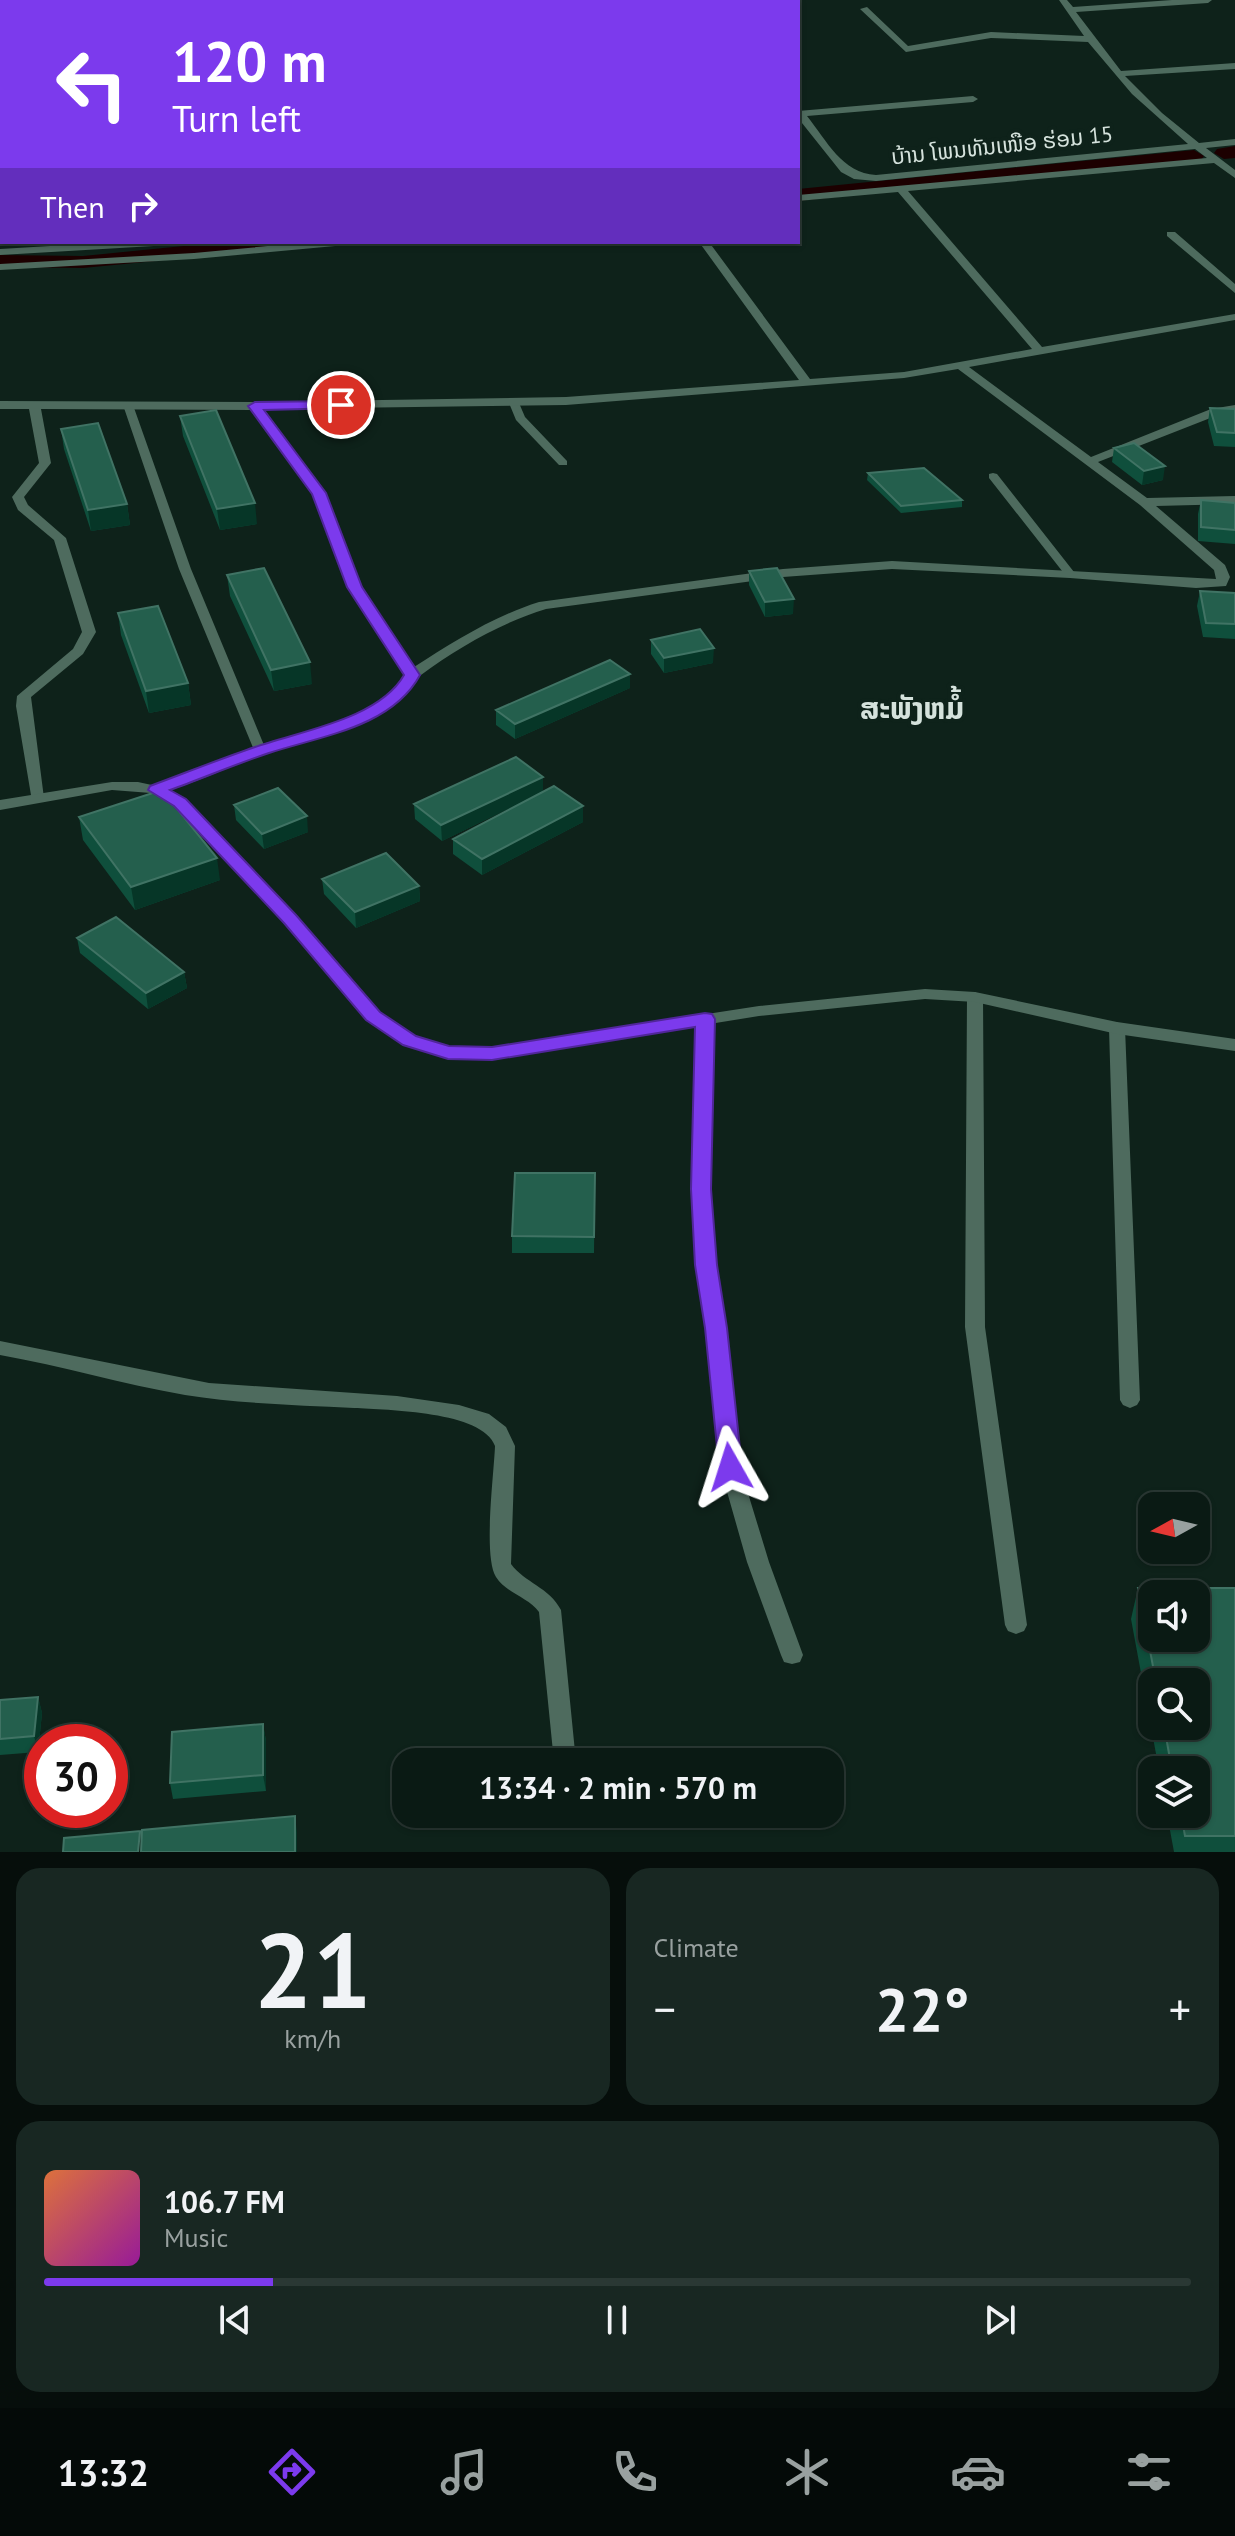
<!DOCTYPE html>
<meta charset="utf-8">
<style>
:root{--surface:#0a1a14;--page:#182722;--text:#f1f3f6;--muted:#99a1a0;--line:#2a3834;--accent:#7c3aed}
body{margin:0;font-family:"PT Sans","Noto Sans Lao",sans-serif;background:var(--page);color:var(--text);height:100vh;display:flex;flex-direction:column;font-size:30px;white-space:nowrap}
*{box-sizing:border-box;margin:0}
p{font-size:26px;color:var(--muted)}
.icon{flex:none;width:44px;height:44px;fill:none;stroke:currentColor;stroke-width:2;stroke-linecap:round;stroke-linejoin:round}
.map{position:relative;height:1852px;overflow:hidden}
.side{display:flex;flex-direction:column;gap:16px;padding:16px;background:#060e0b;flex:1}
.side>*{flex:none}
.top-card{position:absolute;left:0px;top:0px;width:800px;height:244px;box-shadow:0 2px 6px #0004,0 0 0 2px var(--line);background:#7c3aed;color:#fff;overflow:hidden}
.needle{width:52px;rotate:262deg}
.fabs{position:absolute;left:1138px;top:1492px;display:grid;gap:16px}
.fabs a{display:grid;place-items:center;width:72px;height:72px;border-radius:16px;background:var(--surface);box-shadow:0 2px 6px #0004,0 0 0 2px var(--line);font-size:40px}
.speed{position:absolute;left:24px;top:1724px;display:flex;gap:16px;font-size:40px;font-weight:700;text-align:center}
.speed>*{display:grid;place-content:center;width:104px;height:104px;border-radius:50%;background:var(--surface);box-shadow:0 2px 6px #0004,0 0 0 2px var(--line);line-height:1}
.speed .limit{border:12px solid #d22;background:#fff;color:#111}
.pin{position:absolute;display:grid;place-items:center;width:68px;height:68px;color:#fff;margin:-34px;border:4px solid #fff;border-radius:50%;box-shadow:0 2px 8px #0007}
.me{position:absolute;width:88px;margin:-44px;rotate:354deg;stroke-linejoin:round;filter:drop-shadow(0 0 6px #0008)}
.turn{display:flex;align-items:center;gap:28px;height:168px;padding:0 40px;font-size:36px}
.turn .icon{width:104px;height:104px;stroke-width:2.5}
.turn b{display:block;font-size:56px;line-height:68px}
.then{display:flex;align-items:center;height:76px;padding:0 40px;background:#0003;gap:16px;font-size:30px}
.big{font-size:60px;font-weight:600;line-height:1.1}
.side .widget{flex:1;display:flex;flex-direction:column;justify-content:center;gap:12px;min-width:0;padding:0 28px;border-radius:24px;background:var(--page)}
.side .dial{align-items:center;gap:0}
.dial b{font-size:104px;line-height:1}
.song{display:flex;align-items:center;gap:24px}
.cover{width:96px;height:96px;border-radius:12px;background:linear-gradient(135deg,hsl(20 70% 55%),hsl(300 70% 35%))}
.played{height:8px;border-radius:4px;background:linear-gradient(90deg,var(--accent) 20%,var(--line) 20%)}
.keys{display:flex;justify-content:space-around;direction:ltr}
.heat{display:flex;justify-content:space-between;align-items:center;font-size:44px;direction:ltr}
.side .tiles{flex:1;display:grid;gap:16px;grid-template-columns:1fr 1fr}
.widget:last-child{grid-column:span 2}
.trip{position:absolute;left:392px;top:1748px;width:452px;height:80px;border-radius:24px;background:var(--surface);box-shadow:0 2px 6px #0004,0 0 0 2px var(--line);font-weight:600;line-height:80px;text-align:center}
.tabs{display:flex;height:128px;justify-content:space-around;align-items:center;background:#040a08;color:var(--muted)}
.tabs .icon{width:56px;height:56px}
.tabs .current{color:var(--accent)}
.tabs b{font-size:36px;color:var(--text)}
.map>svg:first-child{display:block}
.lines{fill:none;stroke-linecap:round;stroke-linejoin:round}
.canal{fill:#1c0000;fill-rule:evenodd}
.service{fill:#4e6b5e;fill-rule:evenodd}
.minor{fill:#4e6b5e;fill-rule:evenodd}
.tertiary{fill:#4e6b5e;fill-rule:evenodd}
.wall{fill:#0f4f3c;fill-rule:evenodd}
.shaded-wall{fill:#063627}
.building{fill:#245f4d;stroke:#407364;stroke-width:2;fill-rule:evenodd}
.route{fill:#7c3aed;stroke:#51269a;stroke-width:2}
.labels{text-anchor:middle;stroke-width:8;stroke-linejoin:round;paint-order:stroke}
.far-street-label{font-size:22px;fill:#d5e2dc;stroke:#0e221a}
.quarter-label{font-size:30px;font-weight:bold;fill:#d5e2dc;stroke:#0e221a}
</style>
<div class="map">
<svg width="1235" height="1852" viewBox="0 0 1235 1852">
<rect width="100%" height="100%" fill="#0e221a"/>
<g class="lines">
<path class="canal" d="M1235,146V158L1224,159L1214,153L1217,149Z
M1194,150L1204,156L1201,160L798,201V189Z
M224,242H301L290,248L83,268L0,267V255L83,256Z"/>
<path class="service" d="M0,198H2V204H0Z
M514,400L519,403L525,417L567,461V465H559L516,420L509,403Z
M128,402L133,405L191,569L266,750L265,753H255L254,750L179,569L123,405Z
M993,473L997,474L1074,572V576H1066L989,478V474Z"/>
<path class="minor" d="M0,0L6,2H2L0,8Z
M569,0H577L578,2H570Z
M1059,0H1067L1073,7L1172,0H1212L1208,3L1076,12L1121,71L1235,63V69L1125,76L1162,113L1199,143L1235,139V145L1206,148L1235,170V178L1214,163L908,191L1042,347L1235,314V320L969,367L1091,457L1211,409L1235,405V413L1218,415L1098,462L1147,498L1235,496V504L1156,506L1225,565L1230,577L1226,586L1196,588L1070,578L892,569L783,577L546,609C503,622 457,648 421,675C410,684 407,697 392,706C352,729 309,738 265,753C229,766 193,785 156,794L151,793L149,790L151,787C185,774 219,759 254,747C301,731 379,721 405,675L348,587L313,493L252,410L41,409L51,463L24,497L28,505L66,538L96,632L83,654L31,697L44,798L42,801H32L16,706L17,696L73,649L82,632L54,540L18,510L12,497L39,463L29,409H0V401L255,402L566,397L799,380L699,242H709L810,379L904,372L1032,349L898,192L798,201V195L1207,158L1195,149L876,181L854,179L841,172L798,118V111L973,96L978,99L973,102L807,116C827,141 842,173 876,175L1188,144L1132,94L1088,42L991,38L906,52L860,9L867,7L908,46L991,32L1084,36ZM958,369L1140,505L1214,570L1216,579L892,561L783,569L539,602C494,616 453,642 414,667L362,587L325,493L264,409L566,405L904,378Z
M0,130H2V136H0Z
M1167,232H1175L1235,284V293L1167,236Z
M117,242H176L171,245L0,255V249Z
M311,242H351L346,245L194,259L0,270V264L194,253Z
M975,992L983,997L985,1327L1027,1625L1024,1631L1016,1634L1008,1631L1005,1625L965,1327L967,997Z
M705,1013L713,1019L710,1189L715,1265L726,1328L740,1467L769,1562L803,1655L800,1662L792,1664L784,1662L781,1655L747,1562L720,1467L706,1328L697,1265L692,1189L697,1019Z
M1117,1022L1125,1028L1140,1400L1137,1405L1130,1408L1123,1405L1120,1400L1109,1028Z
M0,1341L209,1383L397,1396L459,1405L489,1414L506,1427L515,1446L511,1564C525,1583 549,1587 561,1610L576,1762H554L539,1612C528,1597 506,1593 496,1577C483,1557 494,1474 495,1446C483,1411 387,1410 354,1408C298,1405 241,1404 185,1395C122,1384 62,1366 0,1355Z"/>
<path class="tertiary" d="M112,782H138L161,787L185,800L296,915L379,1012L416,1037L448,1046L492,1047L759,1006L925,989L975,992L1117,1022L1235,1039V1051L1117,1034L975,1002L925,999L759,1016L492,1059L448,1058L404,1045L367,1020L284,923L175,806L151,793L112,790L0,810V800Z"/>
</g>
<path class="wall" d="M0,64H2V90H0Z
M1210,408L1235,409V447L1214,446L1208,422Z
M180,416L257,524L220,530L183,436Z
M61,429L127,504L130,525L91,531L64,449Z
M1114,448L1163,480L1142,485L1112,462Z
M868,473L962,500V507L901,513L867,480Z
M1201,500L1235,503V544L1198,541V514Z
M749,571L793,614L765,617L749,585Z
M227,575L312,684L274,691L230,596Z
M1200,591L1235,593V639L1203,637L1197,606Z
M118,613L188,683L191,705L149,713L121,635Z
M651,640L713,663L664,673L651,654Z
M630,688L515,739L496,725V710Z
M543,792L583,806V822L482,875L453,854V839L530,798L442,841L415,819L414,804Z
M234,805L308,832L264,849L236,820Z
M79,817L220,880L135,910L83,840Z
M322,879L419,886L420,901L356,928L324,894Z
M77,938L184,972L187,988L148,1009L80,953Z
M595,1173L594,1253H512V1236Z
M1138,1588H1235V1852H1174L1167,1814H1196V1770H1159L1131,1619ZM1152,1682H1196V1726H1152Z
M38,1697L42,1713L38,1752L0,1755V1700Z
M263,1724L266,1741V1791L173,1799L170,1783Z"/>
<path class="shaded-wall" d="M379,0H404L401,2H376Z
M1165,466L1163,480L1142,485L1144,471Z
M255,503L257,524L220,530L217,509Z
M127,504L130,525L91,531L88,510Z
M794,599L793,614L765,617V602Z
M714,648L713,663L664,673V658Z
M310,662L312,684L274,691L271,670Z
M630,674V688L515,739V724Z
M188,683L191,705L149,713L146,691Z
M543,777V792L442,841L441,825Z
M583,806V822L482,875V859Z
M307,816L308,832L264,849L262,834Z
M217,858L220,880L135,910L131,887Z
M419,886L420,901L356,928L355,912Z
M184,972L187,988L148,1009L146,993Z
M38,1697L42,1713L38,1752L34,1736Z
M263,1724L266,1741V1791L263,1775Z
M295,1816L297,1832V1852H295Z"/>
<path class="building" d="M327,0H379L376,2H324Z
M521,0H562V2H522Z
M0,64H2V78H0Z
M1210,408L1235,409V433L1217,432Z
M216,410L255,503L217,509L180,416Z
M98,423L127,504L88,510L61,429Z
M1134,443L1165,466L1144,471L1114,448Z
M924,468L962,500L901,506L868,473Z
M1201,500L1235,503V530L1201,527Z
M264,568L310,662L271,670L227,575Z
M777,568L794,599L765,602L749,571Z
M1200,591L1235,593V624L1206,623Z
M158,606L188,683L146,691L118,613Z
M700,629L714,648L664,658L651,640Z
M610,660L630,674L515,724L496,710Z
M516,757L543,777L441,825L414,804Z
M554,786L583,806L482,859L453,839Z
M278,788L307,816L262,834L234,805Z
M162,790L217,858L131,887L79,817Z
M386,853L419,886L355,912L322,879Z
M116,917L184,972L146,993L77,938Z
M515,1173H595L594,1237L512,1236Z
M1138,1588H1235V1836H1185L1181,1814H1196V1770H1172L1164,1726H1196V1682H1156ZM1152,1594H1196V1638H1152Z
M38,1697L34,1736L0,1739V1700Z
M263,1724V1775L170,1783L172,1732Z
M295,1816V1852H141L142,1830Z
M140,1831L138,1852H63L64,1838Z"/>
<path class="route" d="M341,401L346,402V408L264,410L326,493L362,587L420,675C392,727 321,736 269,753C236,764 203,778 170,790L186,799L296,915L380,1012L416,1036L449,1046L492,1047L705,1013L712,1014L715,1019L711,1189L717,1265L727,1328L742,1467L738,1474L730,1477L722,1474L719,1467L705,1328L695,1265L691,1189L695,1027L492,1060L448,1059L403,1045L366,1020L284,923L174,806L148,790L150,786C185,773 220,759 255,747C300,731 379,719 404,675L347,587L312,494L248,406L255,402Z"/>
<g class="labels">
<g class="far-street-label">
<text transform="translate(1002 145) rotate(-6)" y="8">ບ້ານ ໂພນທັນເໜືອ ຮ່ອມ 15</text>
</g>
<g class="quarter-label">
<text x="912" y="719">ສະພັງຫມໍ້</text>
</g>
</g>
</svg>
<div class="fabs">
<a><svg class="needle" viewBox="-14 -14 28 28"><path d="M0-13l5 13h-10z" fill="#e53935"/><path d="M0 13l5-13h-10z" fill="#99a1a0"/></svg></a>
<a><svg class="icon" aria-label="sound" viewBox="0 0 24 24"><path d="M4 9h4l5-4v14l-5-4H4zM17 9q2 3 0 6"/></svg></a>
<a><svg class="icon" aria-label="search" viewBox="0 0 24 24"><circle cx="10" cy="10" r="6"/><path d="M15 15l6 6"/></svg></a>
<a><svg class="icon" aria-label="layers" viewBox="0 0 24 24"><path d="M12 4l9 5-9 5-9-5zM3 14l9 5 9-5"/></svg></a>
</div>
<div class="speed"><div class="limit">30</div></div>
<div class="pin" style="left:341px;top:405px;background:#d93025"><svg class="icon" aria-label="arrive" viewBox="0 0 24 24"><path d="M6 21V4h12l-3 4 3 4H6"/></svg></div>
<svg class="me" style="left:730px;top:1467px" viewBox="-20 -20 40 40"><path d="M0-17L14 15 0 8-14 15z" fill="#7c3aed" stroke="#fff" stroke-width="4"/></svg>
<div class="trip">13:34 · 2 min · 570 m</div>
<div class="top-card">
<div class="turn"><svg class="icon" aria-label="left" viewBox="0 0 24 24"><path d="M17 20v-9H6M10 6l-5 5 5 5"/></svg><div><b>120 m</b>Turn left</div></div>
<div class="then">Then<svg class="icon" aria-label="right" viewBox="0 0 24 24"><path d="M7 20v-9h11M14 6l5 5-5 5"/></svg></div>
</div>
</div>
<section class="side">
<div class="tiles">
<div class="widget dial"><b>21</b><p>km/h</p></div>
<div class="widget"><p>Climate</p>
<div class="heat"><a>−</a><b class="big">22°</b><a>+</a></div>
</div>
<div class="widget">
<div class="song"><i class="cover"></i><div><b>106.7 FM</b><p>Music</p></div></div>
<div class="played"></div>
<div class="keys"><svg class="icon" aria-label="previous" viewBox="0 0 24 24"><path d="M18 5L8 12l10 7zM5 5v14"/></svg><svg class="icon" aria-label="pause" viewBox="0 0 24 24"><path d="M8 5v14M16 5v14"/></svg><svg class="icon" aria-label="next" viewBox="0 0 24 24"><path d="M6 5l10 7-10 7zM19 5v14"/></svg></div>
</div>
</div>
</section>
<nav class="tabs">
<b>13:32</b>
<svg class="icon current" aria-label="directions" viewBox="0 0 24 24"><path d="M12 3l9 9-9 9-9-9zM9 14v-3h6M13 9l2 2-2 2"/></svg>
<svg class="icon" aria-label="music" viewBox="0 0 24 24"><path d="M9 18V5l10-2v13"/><circle cx="6" cy="18" r="3"/><circle cx="16" cy="16" r="3"/></svg>
<svg class="icon" aria-label="phone" viewBox="0 0 24 24"><path d="M5 4h4l2 5-3 2q2 4 5 5l2-3 5 2v4C11 20 4 13 5 4z"/></svg>
<svg class="icon" aria-label="climate" viewBox="0 0 24 24"><path d="M12 3v18M4 7l16 10M4 17L20 7"/></svg>
<svg class="icon" aria-label="car" viewBox="0 0 24 24"><path d="M5 17H2v-5l4-1 3-4h7l3 4 3 1v5h-3M9 17h6M6 11h13"/><circle cx="7" cy="17" r="2"/><circle cx="17" cy="17" r="2"/></svg>
<svg class="icon" aria-label="filters" viewBox="0 0 24 24"><path d="M4 7h16M4 17h16"/><circle cx="9" cy="7" r="2"/><circle cx="15" cy="17" r="2"/></svg>
</nav>
